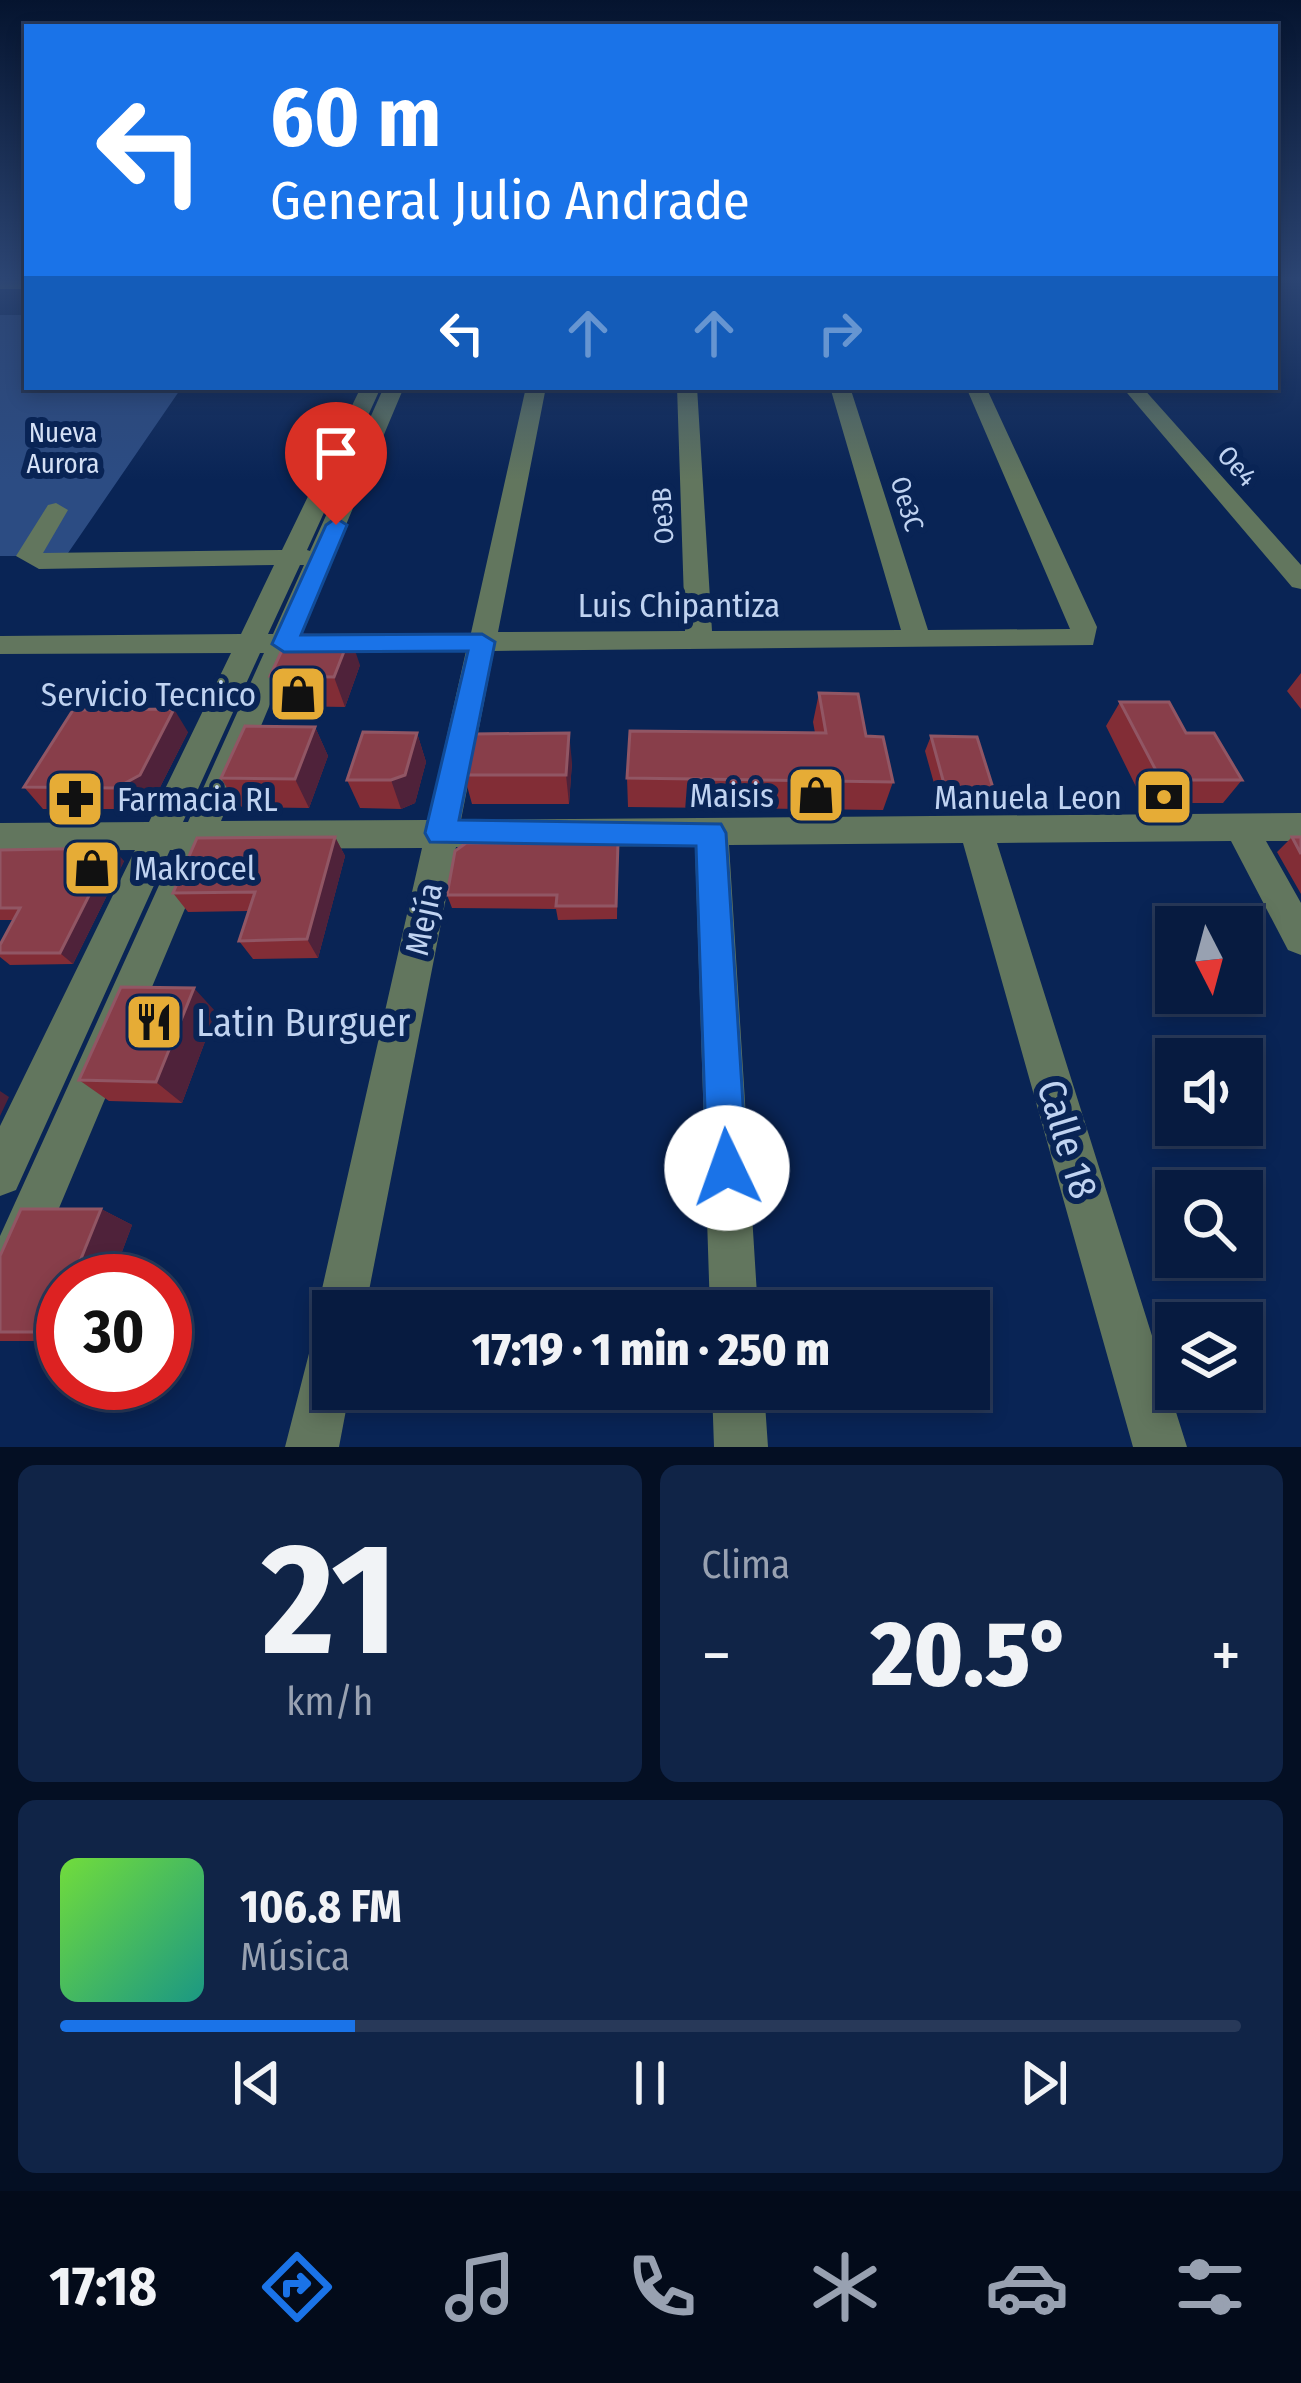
<!DOCTYPE html>
<html lang="es">
<meta charset="utf-8">
<style>
:root{--surface:#071b40;--page:#102447;--text:#f1f3f6;--muted:#98a1b1;--line:#283959;--accent:#1a73e8}
body{margin:0;font-family:"Fira Sans Condensed",sans-serif;background:var(--page);color:var(--text);height:100vh;display:flex;flex-direction:column;font-size:45px;white-space:nowrap}
*{box-sizing:border-box;margin:0}
p{font-size:39px;color:var(--muted)}
.icon{flex:none;width:66px;height:66px;fill:none;stroke:currentColor;stroke-width:2;stroke-linecap:round;stroke-linejoin:round}
.map{position:relative;height:1447px;overflow:hidden}
.sheet{display:flex;flex-direction:column;gap:18px;padding:18px;background:#040f23;flex:1}
.sheet>*{flex:none}
.guide{position:absolute;left:24px;top:24px;width:1254px;height:366px;border-radius:0px;box-shadow:0 6px 18px #0003,0 0 0 3px var(--line);background:#1a73e8;color:#fff;overflow:hidden}
.needle{width:78px;rotate:174deg}
.buttons{position:absolute;left:1155px;top:906px;display:grid;gap:24px}
.buttons a{display:grid;place-items:center;width:108px;height:108px;border-radius:0px;background:var(--surface);box-shadow:0 6px 18px #0003,0 0 0 3px var(--line);font-size:60px}
.speed{position:absolute;left:36px;top:1254px;display:flex;gap:24px;font-size:60px;font-weight:700;text-align:center}
.speed>*{display:grid;place-content:center;width:156px;height:156px;border-radius:50%;background:var(--surface);box-shadow:0 6px 18px #0003,0 0 0 3px var(--line);line-height:1}
.speed .limit{border:18px solid #d22;background:#fff;color:#111}
.pin{position:absolute;display:grid;place-items:center;width:102px;height:102px;color:#fff;margin:-123px -51px;border-radius:50% 50% 50% 0;rotate:-45deg;box-shadow:0 0 12px #0007}
.pin .icon{rotate:45deg}
.me{position:absolute;width:132px;margin:-66px;rotate:357deg;stroke-linejoin:round;filter:drop-shadow(0 0 9px #0008)}
.turn{display:flex;align-items:center;gap:42px;height:252px;padding:0 48px;font-size:54px}
.turn .icon{width:156px;height:156px;stroke-width:2.5}
.turn b{display:block;font-size:84px;line-height:102px}
.lanes{display:flex;align-items:center;height:114px;padding:0 48px;background:#0003;justify-content:center;gap:60px;direction:ltr}
.lanes .off{opacity:.35}
.big{font-size:90px;font-weight:800;line-height:1.1}
.sheet .widget{flex:1;display:flex;flex-direction:column;justify-content:center;gap:18px;min-width:0;padding:0 42px;border-radius:18px;background:var(--page)}
.sheet .dial{align-items:center;gap:0}
.dial b{font-size:156px;line-height:1}
.song{display:flex;align-items:center;gap:36px}
.cover{width:144px;height:144px;border-radius:18px;background:linear-gradient(135deg,hsl(100 70% 55%),hsl(170 70% 35%))}
.played{height:12px;border-radius:6px;background:linear-gradient(90deg,var(--accent) 25%,var(--line) 25%)}
.keys{display:flex;justify-content:space-around;direction:ltr}
.heat{display:flex;justify-content:space-between;align-items:center;font-size:66px;direction:ltr}
.sheet .tiles{flex:1;display:grid;gap:18px;grid-template-columns:1fr 1fr}
.widget:last-child{grid-column:span 2}
.trip{position:absolute;left:312px;top:1290px;width:678px;height:120px;border-radius:0px;background:var(--surface);box-shadow:0 6px 18px #0003,0 0 0 3px var(--line);font-weight:800;line-height:120px;text-align:center}
.dock{display:flex;height:192px;justify-content:space-around;align-items:center;background:#030b1a;color:var(--muted)}
.dock .icon{width:84px;height:84px}
.dock .active{color:var(--accent)}
.dock b{font-size:54px;color:var(--text)}
.map>svg:first-child{display:block}
.green{fill:#2c4c83}
.lines{fill:none;stroke-linecap:round;stroke-linejoin:round}
.minor{fill:#62765e;fill-rule:evenodd}
.wall{fill:#822d36}
.shaded-wall{fill:#4f223a}
.building{fill:#883e4a;stroke:#915664;stroke-width:3}
.route{fill:#1a73e8;stroke:#114b97;stroke-width:3}
.labels{text-anchor:middle;stroke-width:12;stroke-linejoin:round;paint-order:stroke}
.far-park-label{font-size:27px;fill:#d4e0f5;stroke:#092455}
.far-street-label{font-size:27px;fill:#c0d3f1;stroke:#092455}
.street-label{font-size:33px;fill:#c0d3f1;stroke:#092455}
.poi-label{font-size:33px;fill:#c0d3f1;stroke:#092455;text-anchor:end}
.near-poi-label{font-size:39px;fill:#c0d3f1;stroke:#092455;text-anchor:start}
.near-street-label{font-size:39px;fill:#c0d3f1;stroke:#092455}
</style>
<div class="map">
<svg width="1301" height="1447" viewBox="0 0 1301 1447">
<rect width="100%" height="100%" fill="#092455"/>
<path class="green" d="M0,315H27V387H182L66,556H0Z"/>
<g class="lines">
<path class="minor" d="M0,279H27V289H0Z
M361,387H381L307,550L310,551L384,387H404L300,634L471,633L526,387H546L498,632L685,631L677,387H697L712,631L901,630L830,387H850L928,630L1070,629L966,387H986L1097,627L1093,645L494,651L461,820L1301,813V841H1266L1301,903V955L1288,950L1231,841L997,843L1187,1447H1133L963,843L729,845L758,1311H710L695,846L456,847L365,1311H333V1389H350L339,1447H285L315,1330L323,1327L317,1311L422,848L210,849L17,1308L0,1315V1236L175,850H170L16,1190L0,1196V1126L135,850L0,851V823L149,822L231,653L0,654V636L241,634L274,565L39,569L16,556L48,505L56,503L68,510L43,553L282,550ZM300,565H304L273,634H268ZM466,651L428,820L221,821L292,652ZM260,653H264L188,822H183Z
M1122,387H1142L1301,565V589L1292,587Z
M712,1389H764L768,1447H714Z"/>
</g>
<path class="wall" d="M360,665L345,707L284,706L270,676Z
M1301,673V709L1287,691Z
M819,693L893,782L883,810L628,807L627,778L815,733L813,722Z
M1120,702L1186,733L1242,780L1223,803H1144L1106,726Z
M315,727L328,756L309,808L238,807L221,778Z
M188,732L155,797L133,809H43L24,787Z
M417,733L426,762L415,803L401,809L360,808L347,780Z
M931,736L994,791L987,806L940,805L925,751Z
M572,762L569,804H472L464,775Z
M335,837L345,856L318,958L253,959L239,941L249,911L188,912L173,893Z
M1292,837H1301V894L1277,852Z
M618,842L617,919L558,920L556,909L452,908L447,895Z
M0,850L124,861L73,964L10,965L0,957V945L14,920H0Z
M216,1012L182,1103L109,1101L79,1080Z
M101,1209L132,1225L111,1281H63V1341H0V1256Z"/>
<path class="shaded-wall" d="M350,636L360,665L345,707L334,677Z
M174,709L188,732L155,797L133,809L116,788Z
M315,727L328,756L309,808L295,779Z
M417,733L426,762L415,803L401,809L391,780Z
M569,733L572,762L569,804L566,775Z
M335,837L345,856L318,958L307,939Z
M113,848L124,861L73,964L60,953Z
M194,988L216,1012L182,1103L156,1082Z
M0,1091L9,1097L0,1116Z
M101,1209L132,1225L111,1281H72Z
M63,1304V1335L52,1332Z"/>
<path class="building" d="M289,635L350,636L334,677L270,676Z
M819,693L858,694L866,736L883,737L893,782L627,778L630,731L826,733Z
M1120,702H1169L1186,733H1214L1242,780H1161Z
M174,709L140,775L116,788L24,787L73,710Z
M245,726L315,727L295,779L221,778Z
M363,732L417,733L405,775L391,780H347Z
M569,733L566,775H464L473,734Z
M931,736L977,737L994,791H946Z
M335,837L307,939L239,941L255,892L173,893L197,838Z
M1292,837H1301V854Z
M618,842L616,906H556L557,895H447L455,851L466,843Z
M113,848L60,953H0V945L20,908H0V850Z
M121,987L194,988L156,1082L79,1080Z
M21,1209H101L72,1281H63V1304L52,1332H0V1256Z"/>
<linearGradient id="sky" x2="0" y2="1"><stop stop-color="#05142f"/><stop offset="0.58" stop-color="#2c4573"/><stop offset="1" stop-color="#2c4573" stop-opacity="0"/></linearGradient>
<rect width="1301" height="480" fill="url(#sky)"/>
<path class="route" d="M336,518L347,525L301,635L482,634L495,642L459,820L721,824L726,833L747,1168L741,1182L727,1188L713,1182L707,1168L696,846L430,842L425,833L468,651L284,652L272,644L326,525Z"/>
<defs>
<g id="shop-square" transform="scale(3)"><rect x="-9" y="-9" width="18" height="18" rx="4" fill="#e6ac36" stroke="#092455"/><path d="M-5-2.5h2.3a2.7 3.5 0 0 1 5.4 0H5L5.5 6h-11ZM-1.5-2.5h3a1.5 2.3 0 0 0-3 0Z" fill="#111"/></g>
<g id="bank-square" transform="scale(3)"><rect x="-9" y="-9" width="18" height="18" rx="4" fill="#e6ac36" stroke="#092455"/><path d="M-6-4H6V4H-6ZM0-2.3a2.3 2.3 0 1 0 0 4.6a2.3 2.3 0 1 0 0-4.6Z" fill="#111"/></g>
<g id="pharmacy-square" transform="scale(3)"><rect x="-9" y="-9" width="18" height="18" rx="4" fill="#e6ac36" stroke="#092455"/><path d="M-2-6h4v4h4v4h-4v4h-4v-4h-4v-4h4Z" fill="#111"/></g>
<g id="restaurant-square" transform="scale(3)"><rect x="-9" y="-9" width="18" height="18" rx="4" fill="#e6ac36" stroke="#092455"/><path d="M-5-6h1v4h1v-4h1v4h1v-4h1v5L-1.5 .5V6h-2V.5L-5-1ZM5-6V6H3V1.5H1.5Q1.5-4 5-6Z" fill="#111"/></g>
</defs>
<g fill-rule="evenodd">
<use href="#shop-square" x="298" y="694"/>
<use href="#shop-square" x="816" y="795"/>
<use href="#bank-square" x="1164" y="797"/>
<use href="#pharmacy-square" x="75" y="799"/>
<use href="#shop-square" x="92" y="868"/>
<use href="#restaurant-square" x="154" y="1022"/>
</g>
<g class="labels">
<g class="far-park-label">
<text x="63" y="442">Nueva<tspan x="63" dy="31">Aurora</tspan></text>
</g>
<g class="far-street-label">
<text transform="translate(1237 466) rotate(48)" y="9">Oe4</text>
<text transform="translate(907 504) rotate(73)" y="9">Oe3C</text>
<text transform="translate(663 516) rotate(-93)" y="9">Oe3B</text>
</g>
<g class="street-label">
<text x="679" y="617">Luis Chipantiza</text>
<text transform="translate(423 919) rotate(-78)" y="12">Mejía</text>
</g>
<g class="poi-label">
<text x="256" y="706">Servicio Tecnico</text>
<text x="774" y="807">Maisis</text>
<text x="1122" y="809">Manuela Leon</text>
<text x="117" y="811" text-anchor="start">Farmacia RL</text>
<text x="134" y="880" text-anchor="start">Makrocel</text>
</g>
<g class="near-poi-label">
<text x="196" y="1036">Latin Burguer</text>
</g>
<g class="near-street-label">
<text transform="translate(1068 1139) rotate(73)" y="14">Calle 18</text>
</g>
</g>
</svg>
<div class="buttons">
<a><svg class="needle" viewBox="-14 -14 28 28"><path d="M0-13l5 13h-10z" fill="#e53935"/><path d="M0 13l5-13h-10z" fill="#98a1b1"/></svg></a>
<a><svg class="icon" aria-label="sound" viewBox="0 0 24 24"><path d="M4 9h4l5-4v14l-5-4H4zM17 9q2 3 0 6"/></svg></a>
<a><svg class="icon" aria-label="search" viewBox="0 0 24 24"><circle cx="10" cy="10" r="6"/><path d="M15 15l6 6"/></svg></a>
<a><svg class="icon" aria-label="layers" viewBox="0 0 24 24"><path d="M12 4l9 5-9 5-9-5zM3 14l9 5 9-5"/></svg></a>
</div>
<div class="speed"><div class="limit">30</div></div>
<div class="pin" style="left:336px;top:525px;background:#d93025"><svg class="icon" aria-label="arrive" viewBox="0 0 24 24"><path d="M6 21V4h12l-3 4 3 4H6"/></svg></div>
<svg class="me" style="left:727px;top:1168px" viewBox="-20 -20 40 40"><circle r="19" fill="#fff"/><path d="M0-13L10 11 0 6-10 11z" fill="#1a73e8"/></svg>
<div class="trip">17:19 · 1 min · 250 m</div>
<div class="guide">
<div class="turn"><svg class="icon" aria-label="left" viewBox="0 0 24 24"><path d="M17 20v-9H6M10 6l-5 5 5 5"/></svg><div><b>60 m</b>General Julio Andrade</div></div>
<div class="lanes"><svg class="icon" aria-label="left" viewBox="0 0 24 24"><path d="M17 20v-9H6M10 6l-5 5 5 5"/></svg><svg class="icon off" aria-label="ahead" viewBox="0 0 24 24"><path d="M12 20V5M6 11l6-6 6 6"/></svg><svg class="icon off" aria-label="ahead" viewBox="0 0 24 24"><path d="M12 20V5M6 11l6-6 6 6"/></svg><svg class="icon off" aria-label="right" viewBox="0 0 24 24"><path d="M7 20v-9h11M14 6l5 5-5 5"/></svg></div>
</div>
</div>
<section class="sheet">
<div class="tiles">
<div class="widget dial"><b>21</b><p>km/h</p></div>
<div class="widget"><p>Clima</p>
<div class="heat"><a>−</a><b class="big">20.5°</b><a>+</a></div>
</div>
<div class="widget">
<div class="song"><i class="cover"></i><div><b>106.8 FM</b><p>Música</p></div></div>
<div class="played"></div>
<div class="keys"><svg class="icon" aria-label="previous" viewBox="0 0 24 24"><path d="M18 5L8 12l10 7zM5 5v14"/></svg><svg class="icon" aria-label="pause" viewBox="0 0 24 24"><path d="M8 5v14M16 5v14"/></svg><svg class="icon" aria-label="next" viewBox="0 0 24 24"><path d="M6 5l10 7-10 7zM19 5v14"/></svg></div>
</div>
</div>
</section>
<nav class="dock">
<b>17:18</b>
<svg class="icon active" aria-label="directions" viewBox="0 0 24 24"><path d="M12 3l9 9-9 9-9-9zM9 14v-3h6M13 9l2 2-2 2"/></svg>
<svg class="icon" aria-label="music" viewBox="0 0 24 24"><path d="M9 18V5l10-2v13"/><circle cx="6" cy="18" r="3"/><circle cx="16" cy="16" r="3"/></svg>
<svg class="icon" aria-label="phone" viewBox="0 0 24 24"><path d="M5 4h4l2 5-3 2q2 4 5 5l2-3 5 2v4C11 20 4 13 5 4z"/></svg>
<svg class="icon" aria-label="climate" viewBox="0 0 24 24"><path d="M12 3v18M4 7l16 10M4 17L20 7"/></svg>
<svg class="icon" aria-label="car" viewBox="0 0 24 24"><path d="M5 17H2v-5l4-1 3-4h7l3 4 3 1v5h-3M9 17h6M6 11h13"/><circle cx="7" cy="17" r="2"/><circle cx="17" cy="17" r="2"/></svg>
<svg class="icon" aria-label="filters" viewBox="0 0 24 24"><path d="M4 7h16M4 17h16"/><circle cx="9" cy="7" r="2"/><circle cx="15" cy="17" r="2"/></svg>
</nav>
